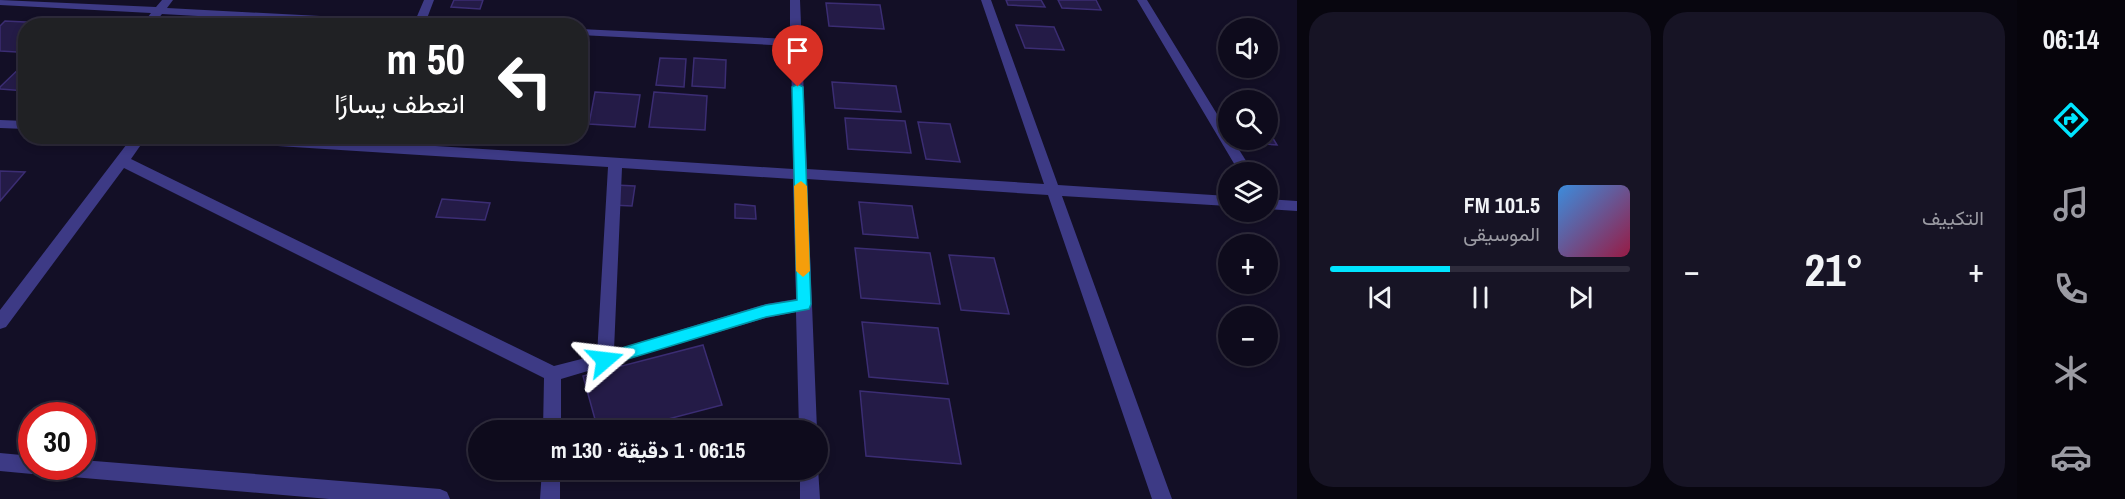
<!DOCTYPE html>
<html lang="ar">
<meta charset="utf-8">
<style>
:root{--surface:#0e0b1c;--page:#171425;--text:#f1f3f6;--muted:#9b9ba3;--line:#2e2b3b;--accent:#00e5ff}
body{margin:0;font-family:"Archivo Narrow",Vazirmatn,sans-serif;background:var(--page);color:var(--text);direction:rtl;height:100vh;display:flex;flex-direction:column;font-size:22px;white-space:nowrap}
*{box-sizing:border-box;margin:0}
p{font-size:20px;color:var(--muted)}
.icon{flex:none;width:33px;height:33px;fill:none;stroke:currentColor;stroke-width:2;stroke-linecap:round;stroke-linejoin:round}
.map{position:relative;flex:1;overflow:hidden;direction:ltr}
.panel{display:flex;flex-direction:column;gap:12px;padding:12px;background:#08060f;width:720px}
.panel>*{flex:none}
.hud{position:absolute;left:18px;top:18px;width:570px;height:126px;border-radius:24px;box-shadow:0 3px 9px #0003,0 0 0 2px var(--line);direction:rtl;background:#202124;color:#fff;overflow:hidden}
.buttons{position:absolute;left:1218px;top:18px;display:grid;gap:12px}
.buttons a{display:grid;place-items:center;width:60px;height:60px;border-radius:50%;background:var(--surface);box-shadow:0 3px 9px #0003,0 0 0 2px var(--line);font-size:30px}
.speed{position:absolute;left:18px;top:402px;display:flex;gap:12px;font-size:30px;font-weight:700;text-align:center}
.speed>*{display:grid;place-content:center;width:78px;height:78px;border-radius:50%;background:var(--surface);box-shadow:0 3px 9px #0003,0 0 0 2px var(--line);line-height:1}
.speed .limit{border:9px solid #d22;background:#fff;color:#111}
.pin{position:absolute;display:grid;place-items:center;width:51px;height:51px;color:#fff;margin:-62px -26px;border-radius:50% 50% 50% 0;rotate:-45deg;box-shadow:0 0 6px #0007}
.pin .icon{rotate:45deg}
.me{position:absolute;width:66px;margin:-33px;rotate:73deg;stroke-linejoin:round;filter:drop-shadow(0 0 4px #0008)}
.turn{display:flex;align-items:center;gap:21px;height:126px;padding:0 24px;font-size:27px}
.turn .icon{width:78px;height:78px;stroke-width:2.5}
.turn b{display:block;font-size:42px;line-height:51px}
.big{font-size:45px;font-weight:700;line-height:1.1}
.panel .tile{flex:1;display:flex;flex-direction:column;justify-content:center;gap:9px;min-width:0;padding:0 21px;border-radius:24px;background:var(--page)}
.song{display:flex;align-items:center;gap:18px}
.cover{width:72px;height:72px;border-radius:9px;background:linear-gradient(135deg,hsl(210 70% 55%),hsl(340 70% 35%))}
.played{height:6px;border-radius:3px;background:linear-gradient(90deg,var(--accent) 40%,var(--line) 40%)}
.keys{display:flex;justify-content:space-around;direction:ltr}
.heat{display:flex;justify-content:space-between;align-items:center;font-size:33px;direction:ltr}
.panel .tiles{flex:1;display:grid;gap:12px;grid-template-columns:repeat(2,1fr)}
.trip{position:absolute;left:468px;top:420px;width:360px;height:60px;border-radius:30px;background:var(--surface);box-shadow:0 3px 9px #0003,0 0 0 2px var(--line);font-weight:700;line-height:60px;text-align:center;direction:rtl}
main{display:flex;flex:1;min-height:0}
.dock{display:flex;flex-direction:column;width:108px;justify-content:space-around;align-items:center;background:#06040b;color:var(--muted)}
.dock .icon{width:42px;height:42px}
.dock .on{color:var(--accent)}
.dock b{font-size:27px;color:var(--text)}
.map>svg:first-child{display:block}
.building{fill:#241b47;stroke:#3b2d73;stroke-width:1.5}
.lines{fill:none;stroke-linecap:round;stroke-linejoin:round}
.minor{fill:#3d3a85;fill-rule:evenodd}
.route{fill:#00e5ff;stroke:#0095a6;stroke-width:1.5}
.slow{fill:#f59e0b}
</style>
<main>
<nav class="dock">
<b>06:14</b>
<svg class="icon on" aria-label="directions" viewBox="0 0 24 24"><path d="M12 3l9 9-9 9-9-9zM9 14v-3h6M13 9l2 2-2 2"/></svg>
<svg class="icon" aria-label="music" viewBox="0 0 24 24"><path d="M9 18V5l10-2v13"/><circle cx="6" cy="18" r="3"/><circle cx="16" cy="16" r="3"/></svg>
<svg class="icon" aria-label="phone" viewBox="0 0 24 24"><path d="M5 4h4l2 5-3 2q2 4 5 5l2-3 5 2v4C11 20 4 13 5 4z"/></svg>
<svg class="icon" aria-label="climate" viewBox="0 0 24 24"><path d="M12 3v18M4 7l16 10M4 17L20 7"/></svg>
<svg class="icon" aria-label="car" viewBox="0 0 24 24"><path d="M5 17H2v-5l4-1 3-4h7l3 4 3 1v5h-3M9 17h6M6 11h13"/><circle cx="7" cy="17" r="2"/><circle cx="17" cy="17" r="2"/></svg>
</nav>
<section class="panel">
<div class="tiles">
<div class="tile"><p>التكييف</p>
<div class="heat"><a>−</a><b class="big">21°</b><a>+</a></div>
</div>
<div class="tile">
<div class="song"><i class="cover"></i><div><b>101.5 FM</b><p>الموسيقى</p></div></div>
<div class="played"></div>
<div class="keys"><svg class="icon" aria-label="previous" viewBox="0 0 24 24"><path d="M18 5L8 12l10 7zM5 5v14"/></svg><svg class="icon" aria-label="pause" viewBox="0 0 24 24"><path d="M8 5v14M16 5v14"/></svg><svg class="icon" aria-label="next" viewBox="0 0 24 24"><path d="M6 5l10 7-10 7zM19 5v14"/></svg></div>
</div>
</div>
</section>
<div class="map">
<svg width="1297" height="499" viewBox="0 0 1297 499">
<rect width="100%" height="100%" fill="#130f26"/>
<path class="building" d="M454,0H483L480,9L451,7Z
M1006,0H1041L1045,7L1008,5Z
M1058,0H1096L1101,10L1062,8Z
M826,3L880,5L884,29L829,26Z
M5,21L46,23L26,26V43L17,52L0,51V26Z
M1016,25L1054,27L1064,50L1025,48Z
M660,58L686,59L684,87L656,85Z
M694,58L726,60L725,88L692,86Z
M26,62V91L0,89V87Z
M832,82L896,86L901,112L835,108Z
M595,92L640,95L635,127L589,124Z
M654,92L707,96L705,130L649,127Z
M845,118L905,121L911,153L848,149Z
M918,122L950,124L960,162L926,159Z
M1268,130L1277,145L1252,143L1250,140H1268Z
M0,171L25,172L0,201Z
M615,185L635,186L632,206L612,205Z
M442,199L490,203L485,220L436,217Z
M859,202L912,206L918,238L863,234Z
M735,204L755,206L756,219L735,218Z
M855,248L930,253L940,304L861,298Z
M949,255L994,258L1009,314L961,310Z
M862,322L938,328L948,384L869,377Z
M703,345L722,405L626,430H598L583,376Z
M860,391L949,399L961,464L866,456Z"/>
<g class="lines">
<path class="minor" d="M0,0L156,7L162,0H173L167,8L415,21L424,0H434L426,21L452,23L457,26H379L162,14L152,26H141L151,13L0,5Z
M790,0H800L807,169L1044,184L981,0H991L1058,185L1228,196V206L1062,196L1172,499H1152L1048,195L807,179L817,430H799L796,312L766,318L561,379V430H543L544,378L124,168L6,327L0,329V310L133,136H147L131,159L554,366L597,355L608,167L198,141L192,136H279L793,169L791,46L580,35V29L790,39ZM622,168L793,179L796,299L766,304L614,350Z
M1137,0H1147L1228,132V140H1233L1253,172H1239Z
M0,120L26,121V129L0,128Z
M1268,199L1297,201V211L1268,209Z
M0,453L32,456V466H82V460L440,489L447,492L450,499H329L49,475L42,472L40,467L39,471L32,474L0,471Z
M818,468L820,499H800V470Z
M542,470H560V499H540Z"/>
</g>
<path class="route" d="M798,84L803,87L811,304L809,309L766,317L605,366L600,364L597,360L605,353L766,305L797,300L792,87Z"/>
<path class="slow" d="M801,181L807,186L810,271L803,277L796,271L794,186Z"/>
</svg>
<div class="buttons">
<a><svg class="icon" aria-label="sound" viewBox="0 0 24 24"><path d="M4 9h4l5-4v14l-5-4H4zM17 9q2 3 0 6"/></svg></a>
<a><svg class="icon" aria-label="search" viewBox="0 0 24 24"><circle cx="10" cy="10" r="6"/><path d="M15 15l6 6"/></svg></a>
<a><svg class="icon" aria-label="layers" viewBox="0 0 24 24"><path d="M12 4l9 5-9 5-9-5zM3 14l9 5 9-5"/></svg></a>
<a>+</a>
<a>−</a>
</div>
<div class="speed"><div class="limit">30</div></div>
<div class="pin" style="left:798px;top:87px;background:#d93025"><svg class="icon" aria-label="arrive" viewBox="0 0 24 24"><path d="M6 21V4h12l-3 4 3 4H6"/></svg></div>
<svg class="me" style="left:605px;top:360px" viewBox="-20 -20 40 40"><path d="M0-17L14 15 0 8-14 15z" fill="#00e5ff" stroke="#fff" stroke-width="4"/></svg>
<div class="trip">06:15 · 1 دقيقة · 130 m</div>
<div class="hud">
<div class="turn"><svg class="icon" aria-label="left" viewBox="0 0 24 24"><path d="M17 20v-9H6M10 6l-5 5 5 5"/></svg><div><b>50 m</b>انعطف يسارًا</div></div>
</div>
</div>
</main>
